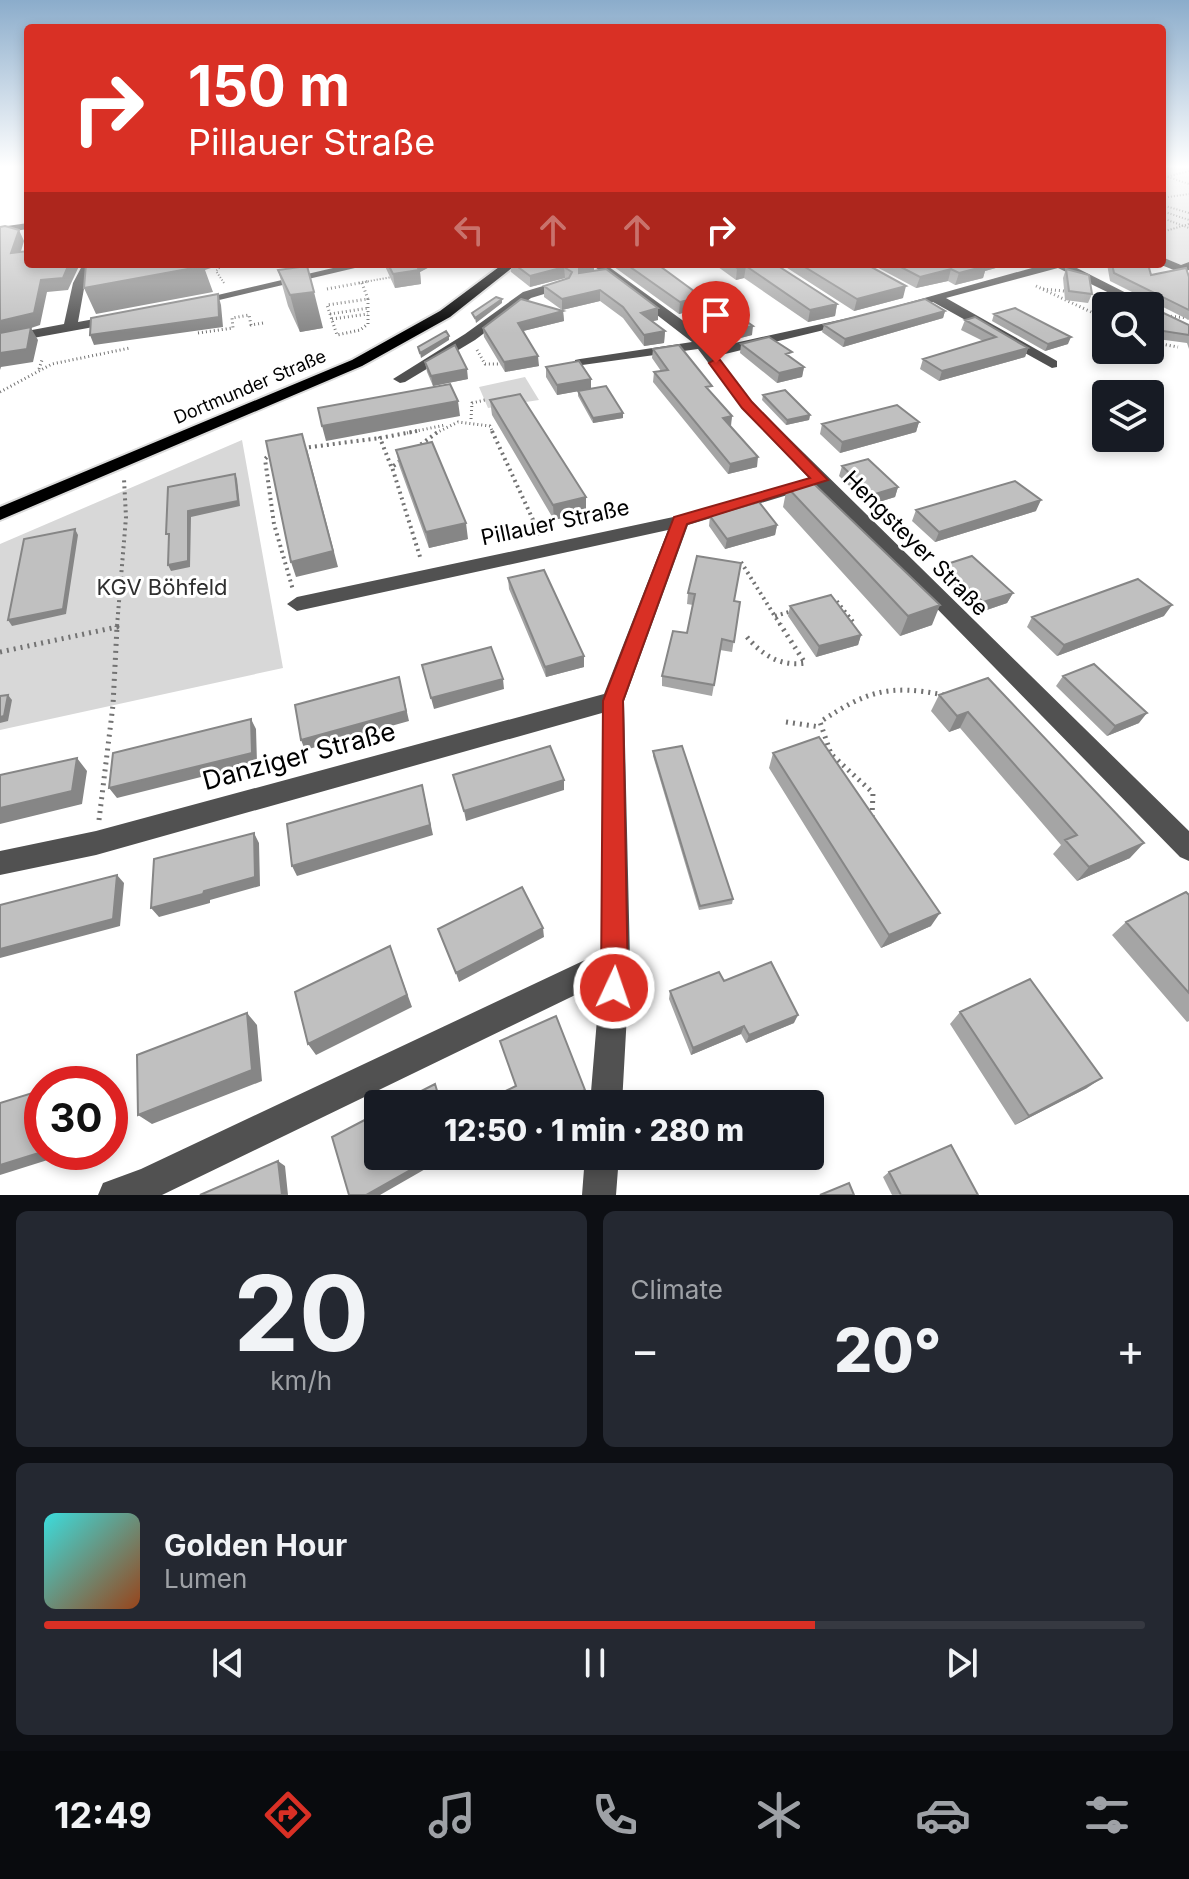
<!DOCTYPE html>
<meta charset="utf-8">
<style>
:root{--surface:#171b24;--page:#242831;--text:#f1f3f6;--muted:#9ea1a6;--line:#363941;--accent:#d93025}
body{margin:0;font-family:Inter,sans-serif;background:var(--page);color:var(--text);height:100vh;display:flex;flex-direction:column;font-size:30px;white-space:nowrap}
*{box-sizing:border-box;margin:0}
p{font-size:26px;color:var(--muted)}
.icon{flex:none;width:44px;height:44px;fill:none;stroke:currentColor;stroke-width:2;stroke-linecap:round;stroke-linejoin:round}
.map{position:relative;height:1195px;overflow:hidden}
.details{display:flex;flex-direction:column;gap:16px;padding:16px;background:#0d0f14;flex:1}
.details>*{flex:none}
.guide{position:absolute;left:24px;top:24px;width:1142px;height:244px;border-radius:8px;box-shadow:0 4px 12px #0003;background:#d93025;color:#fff;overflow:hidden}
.tools{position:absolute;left:1092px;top:292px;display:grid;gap:16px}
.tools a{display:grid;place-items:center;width:72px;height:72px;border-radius:8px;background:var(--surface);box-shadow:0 4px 12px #0003;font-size:40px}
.speed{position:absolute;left:24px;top:1066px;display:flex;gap:16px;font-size:40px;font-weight:700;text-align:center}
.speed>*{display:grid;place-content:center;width:104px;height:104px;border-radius:50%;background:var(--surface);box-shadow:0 4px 12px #0003;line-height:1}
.speed .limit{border:12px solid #d22;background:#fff;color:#111}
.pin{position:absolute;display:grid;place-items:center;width:68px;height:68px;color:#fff;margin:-82px -34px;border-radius:50% 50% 50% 0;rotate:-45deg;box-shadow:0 0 8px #0007}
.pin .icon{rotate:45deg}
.me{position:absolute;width:88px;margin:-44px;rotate:3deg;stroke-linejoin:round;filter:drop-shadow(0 0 6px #0008)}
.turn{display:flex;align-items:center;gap:28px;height:168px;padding:0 32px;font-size:36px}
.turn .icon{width:104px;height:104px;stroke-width:2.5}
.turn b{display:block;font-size:56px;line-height:68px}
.lanes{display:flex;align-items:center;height:76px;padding:0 32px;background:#0003;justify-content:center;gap:40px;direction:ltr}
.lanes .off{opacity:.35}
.big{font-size:60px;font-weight:800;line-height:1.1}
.details .card{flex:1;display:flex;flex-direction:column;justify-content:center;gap:12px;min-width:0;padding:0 28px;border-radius:12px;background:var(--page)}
.details .dial{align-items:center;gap:0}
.dial b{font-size:104px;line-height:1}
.song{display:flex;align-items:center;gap:24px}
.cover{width:96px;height:96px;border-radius:12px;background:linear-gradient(135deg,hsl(180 70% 55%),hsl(20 70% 35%))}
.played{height:8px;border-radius:4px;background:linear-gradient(90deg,var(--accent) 70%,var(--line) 70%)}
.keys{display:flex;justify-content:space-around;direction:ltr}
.heat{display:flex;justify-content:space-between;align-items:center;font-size:44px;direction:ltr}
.details .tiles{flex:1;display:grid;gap:16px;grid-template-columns:1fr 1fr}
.card:last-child{grid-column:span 2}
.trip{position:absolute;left:364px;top:1090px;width:460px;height:80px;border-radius:8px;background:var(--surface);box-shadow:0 4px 12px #0003;font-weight:800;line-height:80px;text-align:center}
.menu{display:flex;height:128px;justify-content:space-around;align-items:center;background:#090b0e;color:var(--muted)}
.menu .icon{width:56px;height:56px}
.menu .on{color:var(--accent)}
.menu b{font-size:36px;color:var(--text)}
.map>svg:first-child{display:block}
.green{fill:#d8d8d8}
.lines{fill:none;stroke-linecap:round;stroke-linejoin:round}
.major-casing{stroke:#dbdbdb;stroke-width:4}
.path-far3{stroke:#737373;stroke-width:2;stroke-dasharray:1 2;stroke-linecap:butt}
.path-far2{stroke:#737373;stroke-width:3;stroke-dasharray:1 3;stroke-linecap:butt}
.path-far1{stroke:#737373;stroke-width:4;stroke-dasharray:2 4;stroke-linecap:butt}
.path{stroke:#737373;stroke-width:5;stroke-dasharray:2 5;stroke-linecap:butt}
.minor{fill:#515151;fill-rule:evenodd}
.major{fill:#000;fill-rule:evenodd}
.wall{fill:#a5a5a5}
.shaded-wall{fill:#868686}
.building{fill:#c0c0c0;stroke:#868686;stroke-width:2}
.route{fill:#d93025;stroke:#8d1f18;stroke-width:2}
.labels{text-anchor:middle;stroke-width:6;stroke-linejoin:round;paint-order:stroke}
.far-street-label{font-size:18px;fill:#000;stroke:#fff}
.street-label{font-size:22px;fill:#000;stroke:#fff}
.park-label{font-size:22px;fill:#2f2f2f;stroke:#fff}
.near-street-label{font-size:26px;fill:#000;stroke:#fff}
</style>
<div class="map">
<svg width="1189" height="1195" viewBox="0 0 1189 1195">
<rect width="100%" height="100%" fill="#fff"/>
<path class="green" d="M1162,166H1189V269L1162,257Z
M525,377L539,400L488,408L479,387Z
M242,440L283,668L0,730V544Z"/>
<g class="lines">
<g class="major-casing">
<path id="major" d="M503,264H517L450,317L362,366L0,520V507L352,360L440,311Z"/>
</g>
<path class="path-far3" d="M1162,170L1178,166
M1162,175L1189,184
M1162,178L1189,171
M1162,198L1189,194
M1162,205L1189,213
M1162,211L1189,220
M1162,218L1189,228
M1162,232L1189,224
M224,264L216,271L224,283
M359,283L392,277"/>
<path class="path-far2" d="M362,283L368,299
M1036,286L1106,319
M327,289L370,281
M1043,289L1064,291
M368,299V324L360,330L337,335L327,305Z
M330,314L369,308
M1167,316L1189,318
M332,319L368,314
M198,333L233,328L232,318L249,315L251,325L263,323
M1150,342L1178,347
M477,350L485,364H501
M39,369L42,360
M0,392L52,364L130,348
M471,419L472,403L485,400
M407,433L445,425
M436,433L458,422L490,426L493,433"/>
<path class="path-far1" d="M492,431L540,535
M303,448L380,438
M416,448L439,431
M271,453L265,459L274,524L293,590
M400,461L392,467L421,560
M391,466L380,438L417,431
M741,562L781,626
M832,600L835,599L854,623L849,625
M775,616L792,611
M117,626L126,517L124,479"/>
<path class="path" d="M849,625L853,624
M747,637C762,655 781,667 805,663L780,624
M0,652L117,627V624
M786,722L820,727
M872,817L873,793L831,754L820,722C867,691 888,684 944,695
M99,820L113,705L117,627"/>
<path class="minor" d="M28,223V229L0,233V227Z
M1162,257L1181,265L1189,262V270L1181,273L1159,264H1162Z
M83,264H95L85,283L78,322L116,315L123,319L121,322L0,344V336L64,324L73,283Z
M350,264H372L194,306L188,302Z
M591,264H605L700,333L712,348L853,317V323L717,356L752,402L1189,831V861L1180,857L817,486L688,525L624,701L630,960L622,1104H590L600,983L162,1195H98L103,1183L141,1169L602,952V713L96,855L0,875V851L96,831L604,694L668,530L297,611L287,604L297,597L678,516L809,478L742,408L698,349L575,366V360L580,359L692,342Z
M1046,264H1069L1152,306L1150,309V306H1136L1058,268L946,298L1057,361V367L1052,368L933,302L902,310L896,306Z
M563,280L569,284L567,287L531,298L475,340L405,382L400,383L393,379L465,334L523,292Z
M585,1156H619L616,1195H582Z"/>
<use href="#major" class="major"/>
</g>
<path class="wall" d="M384,264H435L420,272L421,284L395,288Z
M511,264H594V270L586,272L658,320L652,321L665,331L664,343L644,346L623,318L600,301L562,310L544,297V286L566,279L565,278L530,287L511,272Z
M610,264H657L702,297L701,308L679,314Z
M714,264H775L837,304L835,316L808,322L744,278L736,280Z
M781,264H866L903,298L854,311Z
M871,264H1010L985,271L983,278L955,285L948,281L916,288Z
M1107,264H1148L1151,275L1189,277V320L1151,301L1153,308L1189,325V349L1187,343L1150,338V306H1125V304L1129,296L1150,301L1110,281Z
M1066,269L1092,294L1088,303L1065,300L1063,278Z
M278,270L323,328L300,332L288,306Z
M563,311L564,321L523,331L539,366L505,372L484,337L483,328Z
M945,311L943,318L843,347L822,332L824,325Z
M994,314L1068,344L1045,351L992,321Z
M707,317L752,335L725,342L706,326Z
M965,320L1028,348L1025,357L939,381L920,369L923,359L983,341L961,330Z
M741,344L804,367L802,377L777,383L740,353Z
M653,349L711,393L732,416L730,426L757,467L728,474L653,382L654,372L661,371L652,358Z
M425,362L468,379L433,386L427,372Z
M546,367L591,379V389L623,413V418L593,423L578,396V391L557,395L546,377Z
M763,395L810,415L809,420L786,425L762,400Z
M490,400L586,497V512L554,520L492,415Z
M919,422L916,432L840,453L820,434L822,424Z
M396,450L468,539L429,548L399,465Z
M842,466L898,487L895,497L869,505L839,476Z
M787,487L932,625L900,636L783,507Z
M916,510L1036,511L935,542L912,521Z
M710,516L777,525L775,535L725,549L709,526Z
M944,565L1013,593L1007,603L978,613L940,575Z
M508,578L584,656V667L546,677L509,589Z
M688,593L740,602L732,652L720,650L712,696L662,686V676L687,633L693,605L687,604Z
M790,606L861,635L858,645L816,657L788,616Z
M1164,616L1057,656L1027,627L1032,617Z
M1063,676L1139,723L1107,736L1056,686Z
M988,678L1130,858L1077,881L1053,854L1061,845L960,728L949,732L931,711L939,695Z
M653,751L733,899L732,904L699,910L653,756Z
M773,753L931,926L881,948L769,768Z
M1189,895V1021L1187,1022L1112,935L1126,922Z
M724,981L794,1023L746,1043L741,1034L691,1055L669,999L670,991Z
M960,1012L1087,1088L1015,1125L950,1024Z
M889,1172L978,1195H892L883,1177Z"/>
<path class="shaded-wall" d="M19,230L24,241L17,265L11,253Z
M69,264H80L68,290L47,292L40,325L31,328L38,340L33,362L1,367L0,370V321L41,280Z
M183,264H210L211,268L205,270L213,292L96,314L84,288Z
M415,264H435L420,272L421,284L395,288L393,274Z
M579,264H594V270L579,274Z
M979,264H1010L985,271L983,278L955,285L959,273Z
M746,266L744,278L736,280L737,268Z
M564,267L565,278L530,287V276Z
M951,269L948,281L916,288L920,277Z
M906,286L903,298L854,311L857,299Z
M600,290V301L562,310V299Z
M314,292L323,328L300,332L290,295Z
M218,294L221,305L223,327L94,345L90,335Z
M702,297L701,308L679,314L680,302Z
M502,299V303L476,323L475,318Z
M837,304L835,316L808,322L810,310Z
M658,308V320L640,324L641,313Z
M563,311L564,321L519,332L518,323Z
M945,311L943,318L843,347L845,339Z
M753,326L752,335L725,342L726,332Z
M665,331L664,343L644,346V335Z
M449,336V340L421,358L420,353Z
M1071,337L1068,344L1045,351L1048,344Z
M1028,348L1025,357L939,381L942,371Z
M538,356L539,366L505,372L504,362Z
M804,367L802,377L777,383L779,373Z
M467,369L468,379L433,386L431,376Z
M591,379V389L557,395V385Z
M458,401L460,416L326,441L322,426Z
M623,413V418L593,423V418Z
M810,415L809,420L786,425L787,420Z
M732,416L731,426L721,428L723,418Z
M919,422L916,432L840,453L842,442Z
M307,449L338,567L296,577L291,562Z
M758,457L757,467L728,474L730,464Z
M235,474L237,479L240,506L191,517L190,567L171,571L168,565L188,511Z
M898,487L895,497L869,505L872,495Z
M586,497V512L554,520L553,505Z
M1041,500L1036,511L935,542L939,532Z
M466,523L468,539L429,548L426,532Z
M777,525L775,535L725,549L727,539Z
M75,529L78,535L66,614L12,626L8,620Z
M1013,593L1007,603L978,613L983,602Z
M940,605L932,625L900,636L908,616Z
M1172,605L1164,616L1057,656L1064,645Z
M861,635L858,645L816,657L819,646Z
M584,656V667L546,677L545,667Z
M399,677L409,721L305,750L301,740Z
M503,679L504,689L434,709L431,698Z
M8,695L12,700L8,721L0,723V717Z
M968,712L960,728L949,732L957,716Z
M1147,713L1139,723L1107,736L1115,726Z
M251,719L256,729L257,763L117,798L109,788Z
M77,758L87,771L82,804L0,824V808Z
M564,780V790L466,821L464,811Z
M422,785L433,835L297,876L292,866Z
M254,833L259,843L260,886L210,900V903L159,917L151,908L204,891Z
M1144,843L1130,858L1077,881L1089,867Z
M117,875L124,883L120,926L0,958V949Z
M940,913L931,926L881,948L889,935Z
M543,928L544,937L459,982L456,973Z
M390,946L412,1007L316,1055L308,1044Z
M247,1013L257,1025L262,1081L152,1124L138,1115Z
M798,1015L794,1023L746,1043L749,1035Z
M744,1026L741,1034L691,1055L693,1048Z
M89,1076L100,1083V1084H88Z
M1102,1078L1087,1088L1015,1125L1029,1116Z
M585,1090V1100L577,1104H559V1103Z
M42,1152H73L0,1175V1165Z
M435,1156H448L380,1195H366Z
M278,1161L285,1166L288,1195H282Z"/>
<path class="building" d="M5,226L19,230L11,253L28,251V264H69L63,278L41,280L34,313L0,321V227Z
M86,264H203L204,266L84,288Z
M388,264H416L419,270L393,274Z
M514,264H579V273L606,269L658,308L641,313L665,331L644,335L623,307L600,290L562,299L544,286L569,278L572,272L564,267L530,276Z
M626,264H657L702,297L680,302Z
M731,264H775L837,304L810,310L746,266L737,268Z
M800,264H866L906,286L857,299Z
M895,264H982L986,266L959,273L951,269L920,277Z
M1112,264H1148L1151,275L1186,268L1189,277V310L1114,273Z
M307,266L314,292L290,295L278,270Z
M1066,269L1089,275L1092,294L1069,291Z
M218,294L219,317L90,335L91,318Z
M1129,296L1151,301L1153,308L1189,325V335L1150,329V306H1132Z
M496,297L502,299L475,318L472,313Z
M521,299L563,311L518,323L538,356L504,362L483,328Z
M925,299L945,311L845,339L824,325Z
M1015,308L1071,337L1048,344L994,314Z
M730,310L753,326L726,332L707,317Z
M975,317L1028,348L942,371L923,359L996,337L965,320Z
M31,327L27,349L0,353V333Z
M446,331L449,336L420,353L418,347Z
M769,337L792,352L786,354L804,367L779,373L741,344Z
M455,345L467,369L431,376L425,362Z
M679,345L712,386L706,387L732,416L723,418L758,457L730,464L654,372L668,370L653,349Z
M579,361L591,379L557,385L546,367Z
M450,384L458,401L322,426L318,408Z
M606,386L623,413L593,418L578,391Z
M785,390L810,415L787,420L763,395Z
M520,394L586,497L553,505L490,400Z
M897,405L919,422L842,442L822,424Z
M302,434L333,551L291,562L266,441Z
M432,442L466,523L426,532L396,450Z
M868,459L898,487L872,495L842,466Z
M235,474L238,501L188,511V561L168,565L169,534H166L168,487Z
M811,481L940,605L908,616L787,487Z
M1015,481L1041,500L939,532L916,510Z
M759,502L777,525L727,539L710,516Z
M75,529L63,609L8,620L24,539Z
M697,556L741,563L734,601L740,602L734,642L722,639L714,685L662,676L673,631L687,633L695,594L688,593Z
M972,556L1013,593L983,602L944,565Z
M544,570L584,656L545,667L508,578Z
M1138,579L1172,605L1064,645L1032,617Z
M831,595L861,635L819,646L790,606Z
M491,647L503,679L431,698L422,665Z
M1094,664L1147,713L1115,726L1063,676Z
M399,677L406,711L301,740L295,705Z
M988,678L1144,843L1089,867L1065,840L1077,835L968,712L957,716L939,695Z
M8,695L4,716L0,717V696Z
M251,719L252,753L109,788L113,753Z
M819,737L940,913L889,935L773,753Z
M550,746L564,780L464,811L453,775Z
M682,746L733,899L700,906L653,751Z
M77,758L72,791L0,808V775Z
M422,785L430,825L292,866L287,824Z
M254,833L255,877L204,891L203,894L151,908L154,859Z
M117,875L113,919L0,949V905Z
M522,887L543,928L456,973L438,929Z
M1186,892L1189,895V993L1126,922Z
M390,946L407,995L308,1044L295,992Z
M771,962L798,1015L749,1035L744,1026L693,1048L670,991L719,972L724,981Z
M1030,979L1102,1078L1029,1116L960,1012Z
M247,1013L252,1070L138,1115L137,1055Z
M556,1016L585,1090L559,1103L560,1104H500L497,1095L516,1086L500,1041Z
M89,1076L88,1084H62Z
M435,1084L441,1104H396Z
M42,1090V1152L0,1165V1103Z
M378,1113V1156H435L366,1195H349L332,1137Z
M951,1145L978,1195H901L889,1172Z
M278,1161L282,1195H200Z
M849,1183L854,1195H820Z"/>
<linearGradient id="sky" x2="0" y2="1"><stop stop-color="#8baccb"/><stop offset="0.5" stop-color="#fff"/><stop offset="1" stop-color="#fff" stop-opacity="0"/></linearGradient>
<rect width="1189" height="333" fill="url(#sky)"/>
<path class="route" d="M716,359L720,360L752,402L828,480L687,524L623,701L628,988L624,998L614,1002L605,998L601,988L603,701L674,517L810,478L742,408L709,363Z"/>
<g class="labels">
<g class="far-street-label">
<text transform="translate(250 387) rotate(-23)" y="6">Dortmunder Straße</text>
</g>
<g class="street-label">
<text transform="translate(555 522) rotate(-12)" y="8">Pillauer Straße</text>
<text transform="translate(916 543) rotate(45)" y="8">Hengsteyer Straße</text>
</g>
<g class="park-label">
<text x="162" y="595">KGV Böhfeld</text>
</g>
<g class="near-street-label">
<text transform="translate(299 756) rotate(-15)" y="9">Danziger Straße</text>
</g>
</g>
</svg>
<div class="tools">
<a><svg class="icon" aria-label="search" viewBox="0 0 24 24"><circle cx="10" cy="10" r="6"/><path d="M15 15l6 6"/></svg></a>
<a><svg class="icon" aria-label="layers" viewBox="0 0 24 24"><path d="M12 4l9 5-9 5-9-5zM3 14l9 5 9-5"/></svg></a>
</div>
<div class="speed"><div class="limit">30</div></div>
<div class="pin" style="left:716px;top:363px;background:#d93025"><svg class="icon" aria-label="arrive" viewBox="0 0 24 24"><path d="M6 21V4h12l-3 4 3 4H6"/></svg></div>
<svg class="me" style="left:614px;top:988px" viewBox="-20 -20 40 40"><circle r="17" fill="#d93025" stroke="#fff" stroke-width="3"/><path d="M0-11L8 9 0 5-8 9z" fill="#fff"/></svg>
<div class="trip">12:50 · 1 min · 280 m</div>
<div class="guide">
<div class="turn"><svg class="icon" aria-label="right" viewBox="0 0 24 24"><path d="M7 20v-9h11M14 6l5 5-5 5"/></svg><div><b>150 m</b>Pillauer Straße</div></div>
<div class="lanes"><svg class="icon off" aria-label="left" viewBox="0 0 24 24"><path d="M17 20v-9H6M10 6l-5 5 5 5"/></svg><svg class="icon off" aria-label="ahead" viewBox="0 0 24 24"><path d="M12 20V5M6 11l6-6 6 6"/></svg><svg class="icon off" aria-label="ahead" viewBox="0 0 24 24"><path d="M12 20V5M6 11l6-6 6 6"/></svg><svg class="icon" aria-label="right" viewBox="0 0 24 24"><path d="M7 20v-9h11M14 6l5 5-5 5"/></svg></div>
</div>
</div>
<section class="details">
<div class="tiles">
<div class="card dial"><b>20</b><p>km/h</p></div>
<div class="card"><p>Climate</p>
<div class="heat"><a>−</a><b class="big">20°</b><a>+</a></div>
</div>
<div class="card">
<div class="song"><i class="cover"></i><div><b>Golden Hour</b><p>Lumen</p></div></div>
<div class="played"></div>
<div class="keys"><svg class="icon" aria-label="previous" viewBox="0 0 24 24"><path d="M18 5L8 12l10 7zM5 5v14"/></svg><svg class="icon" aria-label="pause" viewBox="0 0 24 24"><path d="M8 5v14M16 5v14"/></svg><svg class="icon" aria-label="next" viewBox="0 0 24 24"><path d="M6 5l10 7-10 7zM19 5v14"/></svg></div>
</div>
</div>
</section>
<nav class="menu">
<b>12:49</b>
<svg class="icon on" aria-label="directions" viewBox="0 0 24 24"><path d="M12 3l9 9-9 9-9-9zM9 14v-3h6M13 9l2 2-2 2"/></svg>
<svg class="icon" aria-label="music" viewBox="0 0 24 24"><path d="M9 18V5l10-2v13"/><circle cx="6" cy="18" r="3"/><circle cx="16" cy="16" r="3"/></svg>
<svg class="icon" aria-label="phone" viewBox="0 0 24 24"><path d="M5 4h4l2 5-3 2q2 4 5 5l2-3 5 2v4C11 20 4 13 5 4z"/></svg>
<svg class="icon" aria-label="climate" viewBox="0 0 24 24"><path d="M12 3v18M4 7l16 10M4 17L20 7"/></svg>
<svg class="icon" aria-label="car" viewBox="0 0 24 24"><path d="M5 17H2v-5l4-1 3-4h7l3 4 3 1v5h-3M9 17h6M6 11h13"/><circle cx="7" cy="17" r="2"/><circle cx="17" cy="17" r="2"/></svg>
<svg class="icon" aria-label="filters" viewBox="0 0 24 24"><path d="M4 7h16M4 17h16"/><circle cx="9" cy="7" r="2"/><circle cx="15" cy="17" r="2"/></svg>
</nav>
